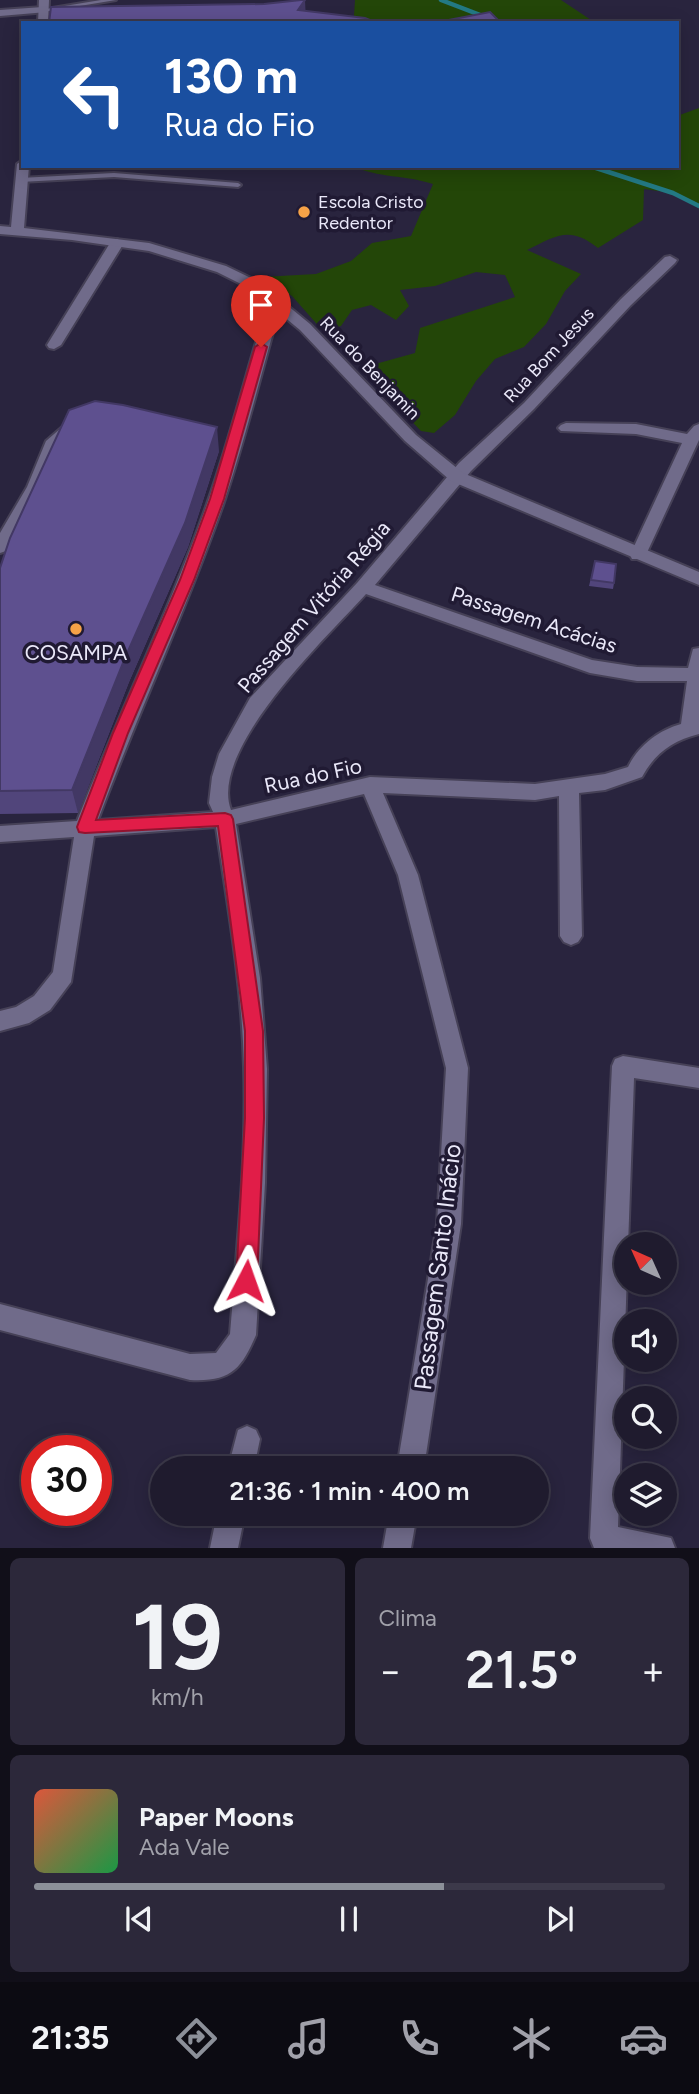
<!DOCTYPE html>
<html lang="pt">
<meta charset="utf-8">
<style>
:root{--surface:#1f1b2e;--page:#2c283a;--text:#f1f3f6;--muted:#a1a1aa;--line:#3c394a;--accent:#8c9099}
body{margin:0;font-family:Figtree,sans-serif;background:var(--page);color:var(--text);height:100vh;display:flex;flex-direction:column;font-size:26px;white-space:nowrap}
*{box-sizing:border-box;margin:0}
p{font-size:23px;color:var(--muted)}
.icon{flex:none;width:38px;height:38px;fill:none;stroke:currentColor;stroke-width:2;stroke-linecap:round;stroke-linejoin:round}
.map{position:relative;height:1548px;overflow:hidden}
.drawer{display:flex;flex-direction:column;gap:10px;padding:10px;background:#110f19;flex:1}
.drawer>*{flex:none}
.guide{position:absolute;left:21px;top:21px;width:658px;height:147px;border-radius:0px;box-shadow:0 4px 18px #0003,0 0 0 2px var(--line);background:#1a4fa0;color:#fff;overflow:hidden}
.needle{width:46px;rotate:315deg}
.controls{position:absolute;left:614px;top:1232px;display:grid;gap:14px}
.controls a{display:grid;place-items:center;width:63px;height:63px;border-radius:50%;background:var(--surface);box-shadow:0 4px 18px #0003,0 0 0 2px var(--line);font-size:35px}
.speed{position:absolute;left:21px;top:1435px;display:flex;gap:14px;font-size:35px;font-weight:700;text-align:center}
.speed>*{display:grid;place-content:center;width:91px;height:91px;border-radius:50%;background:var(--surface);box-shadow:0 4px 18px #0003,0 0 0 2px var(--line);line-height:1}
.speed .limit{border:10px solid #d22;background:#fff;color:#111}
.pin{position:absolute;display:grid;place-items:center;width:60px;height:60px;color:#fff;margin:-72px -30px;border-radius:50% 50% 50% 0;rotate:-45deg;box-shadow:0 0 7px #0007}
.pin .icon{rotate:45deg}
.me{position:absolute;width:77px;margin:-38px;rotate:4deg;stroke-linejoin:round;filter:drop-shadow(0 0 5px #0008)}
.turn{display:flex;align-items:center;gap:24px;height:147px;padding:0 28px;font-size:32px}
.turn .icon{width:91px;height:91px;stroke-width:2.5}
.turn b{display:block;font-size:49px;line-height:60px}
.big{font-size:52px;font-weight:600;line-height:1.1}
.drawer .tile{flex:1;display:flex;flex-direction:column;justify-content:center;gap:10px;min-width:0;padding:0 24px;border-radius:10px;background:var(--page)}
.drawer .dial{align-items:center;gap:0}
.dial b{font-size:91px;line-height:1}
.song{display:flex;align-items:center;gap:21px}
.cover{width:84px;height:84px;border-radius:10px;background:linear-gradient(135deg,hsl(10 70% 55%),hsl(140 70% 35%))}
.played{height:7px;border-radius:4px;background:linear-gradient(90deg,var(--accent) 65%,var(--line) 65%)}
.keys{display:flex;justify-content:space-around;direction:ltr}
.heat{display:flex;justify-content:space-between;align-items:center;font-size:38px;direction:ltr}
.drawer .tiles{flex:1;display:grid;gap:10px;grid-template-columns:1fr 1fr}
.tile:last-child{grid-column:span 2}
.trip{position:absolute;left:150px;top:1456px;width:399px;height:70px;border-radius:35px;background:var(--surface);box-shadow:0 4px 18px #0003,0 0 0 2px var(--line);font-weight:600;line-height:70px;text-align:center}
.dock{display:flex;height:112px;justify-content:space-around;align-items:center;background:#0c0b12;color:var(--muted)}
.dock .icon{width:49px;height:49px}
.dock .active{color:var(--accent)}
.dock b{font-size:32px;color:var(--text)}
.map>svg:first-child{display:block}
.green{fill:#234608}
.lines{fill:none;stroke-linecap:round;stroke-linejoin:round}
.stream{stroke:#237984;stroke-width:4.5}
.service-casing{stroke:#464157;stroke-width:4}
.minor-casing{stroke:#464157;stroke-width:4}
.secondary-casing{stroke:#464157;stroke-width:4}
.service{fill:#706b8a;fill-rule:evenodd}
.minor{fill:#706b8a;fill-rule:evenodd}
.secondary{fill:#706b8a;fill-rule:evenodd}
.wall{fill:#51457b}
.shaded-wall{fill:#423864}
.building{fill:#5e508f;stroke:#423864;stroke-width:2}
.route{fill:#e11d48;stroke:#92132f;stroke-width:2}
.poi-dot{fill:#f6a247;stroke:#201a33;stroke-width:2.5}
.labels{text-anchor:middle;stroke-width:7;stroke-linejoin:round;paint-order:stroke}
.far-poi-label{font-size:18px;fill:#eae8f9;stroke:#201a33;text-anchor:start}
.far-street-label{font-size:18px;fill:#eae8f9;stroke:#201a33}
.street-label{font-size:21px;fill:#eae8f9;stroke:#201a33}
.poi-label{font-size:21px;fill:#eae8f9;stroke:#201a33}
.near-street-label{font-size:24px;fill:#eae8f9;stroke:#201a33}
</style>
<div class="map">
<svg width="699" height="1548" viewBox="0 0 699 1548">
<rect width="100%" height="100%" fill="#29243e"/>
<path class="green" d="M355,0H561L591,20L590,23H304L354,16Z
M699,108V206L673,193L644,189L643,220L598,248C569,225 556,236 527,250L581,274L565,291L546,324L524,347L495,359L476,381L455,415L434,433L421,431L361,368L415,353L420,328L515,297L505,275L476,272L435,286L400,290L409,306L396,320L371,305L352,310L341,326L323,331L292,296L262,277L316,274L351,261L372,243L411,236L433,184C406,175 378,178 352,166H677V116Z"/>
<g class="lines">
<path class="stream" d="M441,0L501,23
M590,166L673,193L699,206"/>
<g class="service-casing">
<path id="service" d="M101,0H116L43,12L40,10Z
M114,173L238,183L241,185L238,187L114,177L20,182L17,180L20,178Z"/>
</g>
<g class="minor-casing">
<path id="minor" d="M43,7L48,10L47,12L0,16V10Z
M117,239L124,243L61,345L54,349L49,348L47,345L110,243Z
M670,256L677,260L675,263L631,305L534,409L471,471L375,585L592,660L637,667L688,668L693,649L699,648V734C672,741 655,753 642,777L605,790L579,793L582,936L578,942L571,945L564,942L560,936L559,796L535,800L383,793L418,875L468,1068L461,1224L424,1468H397L437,1224L446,1068L398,875L364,794L236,824L260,978L267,1069L265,1183L256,1335C241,1370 230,1382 190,1380L0,1330V1304L190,1354L216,1353L230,1334C237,1245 247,1156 244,1067C242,986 228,907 216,827L94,836L71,982L50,1010L29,1023L0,1031V1011L16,1007L34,996L53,972L74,837L0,842V826L77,821C119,713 170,609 208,501C229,442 244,381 262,322L277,301H287L289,304L276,322C259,382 244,443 224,502C187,609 138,713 98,820L213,812L209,803L212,777L219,754L250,698L357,583L459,463L524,403L621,299L665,257ZM366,594L590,673L637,681H687L681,724C659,730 638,746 628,767L605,774L535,784L370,777L231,810C208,749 328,636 366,594Z
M73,420L81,425L61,443L43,487L6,551L0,553V533L27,487L46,441L68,422Z
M566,423L636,424L687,434L694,426L699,424V440L644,559H632L630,555L682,443L636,434L561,431L558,428L561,425Z
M623,1056L699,1068V1088L634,1078L618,1527L671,1538L675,1548H594L590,1538L612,1066L615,1059Z
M247,1426L256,1430L260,1439L254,1468H228L238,1430Z
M217,1514H245L238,1548H210Z
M389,1514H417L411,1548H383Z"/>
</g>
<g class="secondary-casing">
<path id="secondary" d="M39,0H49L48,23H38Z
M23,160V166H29L24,228L149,243L226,266L259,282L310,324L416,435L463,473L699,572V585L451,481L405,441L300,330L249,288L217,272L149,251L72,240L0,234V226L11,227L17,164Z"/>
</g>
<use href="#service" class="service"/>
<use href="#minor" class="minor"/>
<use href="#secondary" class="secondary"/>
</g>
<path class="wall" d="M219,451L188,547L129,682L78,813L0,814V568Z
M595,561L614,583L613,589L589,586Z"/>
<path class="shaded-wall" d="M305,0L306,21L298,10Z
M217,427L219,451L188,547L129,682L78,813L72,790Z"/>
<path class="building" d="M301,0H305L298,10L365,18L377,23H49L51,7L264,4Z
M490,12L501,23H433Z
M95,401L123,405L217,427L185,523L125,658L72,790L0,791V568L10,538L69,410Z
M595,561L616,564L614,583L591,580Z"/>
<path class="route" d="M261,343L267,347L224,499L194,580L128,733L96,820L225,813L231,815L233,819L263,1031L264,1118L257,1281L254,1288L246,1292L239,1288L236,1281L245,1118V1031L218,826L85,833L79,832L77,827L113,733L180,580L210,499L255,347Z"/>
<g class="poi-dot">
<circle cx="304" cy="212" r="7"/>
<circle cx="76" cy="629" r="7"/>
</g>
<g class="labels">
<g class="far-poi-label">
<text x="318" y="208">Escola Cristo<tspan x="318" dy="21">Redentor</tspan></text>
</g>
<g class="far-street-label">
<text transform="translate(549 355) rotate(-47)" y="6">Rua Bom Jesus</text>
<text transform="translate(370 368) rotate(46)" y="6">Rua do Benjamin</text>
</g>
<g class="street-label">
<text transform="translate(314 607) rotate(-49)" y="7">Passagem Vitória Régia</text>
<text transform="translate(534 620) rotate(18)" y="7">Passagem Acácias</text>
<text transform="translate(313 776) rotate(-12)" y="7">Rua do Fio</text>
</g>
<g class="poi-label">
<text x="76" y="660">COSAMPA</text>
</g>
<g class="near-street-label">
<text transform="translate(438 1267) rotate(-83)" y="8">Passagem Santo Inácio</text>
</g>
</g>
</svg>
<div class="controls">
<a><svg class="needle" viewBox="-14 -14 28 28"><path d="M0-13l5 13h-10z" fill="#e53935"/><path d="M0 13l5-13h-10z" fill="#a1a1aa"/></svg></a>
<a><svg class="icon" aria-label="sound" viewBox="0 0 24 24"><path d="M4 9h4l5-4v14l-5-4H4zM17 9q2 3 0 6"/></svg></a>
<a><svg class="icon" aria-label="search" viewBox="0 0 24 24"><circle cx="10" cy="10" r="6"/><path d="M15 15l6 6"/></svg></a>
<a><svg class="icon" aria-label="layers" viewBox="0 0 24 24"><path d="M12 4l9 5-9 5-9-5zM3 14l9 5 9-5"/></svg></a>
</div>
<div class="speed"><div class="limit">30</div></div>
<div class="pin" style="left:261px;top:347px;background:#d93025"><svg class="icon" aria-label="arrive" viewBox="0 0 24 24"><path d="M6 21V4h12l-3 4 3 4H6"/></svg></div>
<svg class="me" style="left:246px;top:1281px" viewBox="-20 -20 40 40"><path d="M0-17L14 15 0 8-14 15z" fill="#e11d48" stroke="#fff" stroke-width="4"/></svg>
<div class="trip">21:36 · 1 min · 400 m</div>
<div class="guide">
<div class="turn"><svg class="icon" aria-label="left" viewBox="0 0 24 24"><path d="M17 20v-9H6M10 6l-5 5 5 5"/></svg><div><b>130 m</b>Rua do Fio</div></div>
</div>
</div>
<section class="drawer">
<div class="tiles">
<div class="tile dial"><b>19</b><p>km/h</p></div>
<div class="tile"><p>Clima</p>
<div class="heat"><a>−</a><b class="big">21.5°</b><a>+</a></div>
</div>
<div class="tile">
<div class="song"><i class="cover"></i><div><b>Paper Moons</b><p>Ada Vale</p></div></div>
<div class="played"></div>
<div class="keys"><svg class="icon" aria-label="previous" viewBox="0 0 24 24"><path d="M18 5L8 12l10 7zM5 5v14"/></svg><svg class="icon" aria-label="pause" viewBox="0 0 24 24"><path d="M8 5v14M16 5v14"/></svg><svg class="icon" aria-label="next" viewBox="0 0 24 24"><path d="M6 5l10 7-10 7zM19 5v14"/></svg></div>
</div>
</div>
</section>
<nav class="dock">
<b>21:35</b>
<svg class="icon active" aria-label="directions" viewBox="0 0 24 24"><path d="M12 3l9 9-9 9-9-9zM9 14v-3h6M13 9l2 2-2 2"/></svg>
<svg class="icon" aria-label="music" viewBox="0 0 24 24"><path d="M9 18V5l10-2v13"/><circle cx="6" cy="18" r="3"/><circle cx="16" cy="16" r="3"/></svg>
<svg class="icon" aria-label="phone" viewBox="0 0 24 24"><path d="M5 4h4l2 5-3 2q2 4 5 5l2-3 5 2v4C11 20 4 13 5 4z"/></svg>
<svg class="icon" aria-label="climate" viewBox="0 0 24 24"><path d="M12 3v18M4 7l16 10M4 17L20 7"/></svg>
<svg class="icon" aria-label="car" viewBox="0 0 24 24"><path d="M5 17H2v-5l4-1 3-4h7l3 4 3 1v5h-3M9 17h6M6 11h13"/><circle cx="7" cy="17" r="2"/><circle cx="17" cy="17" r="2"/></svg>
</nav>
